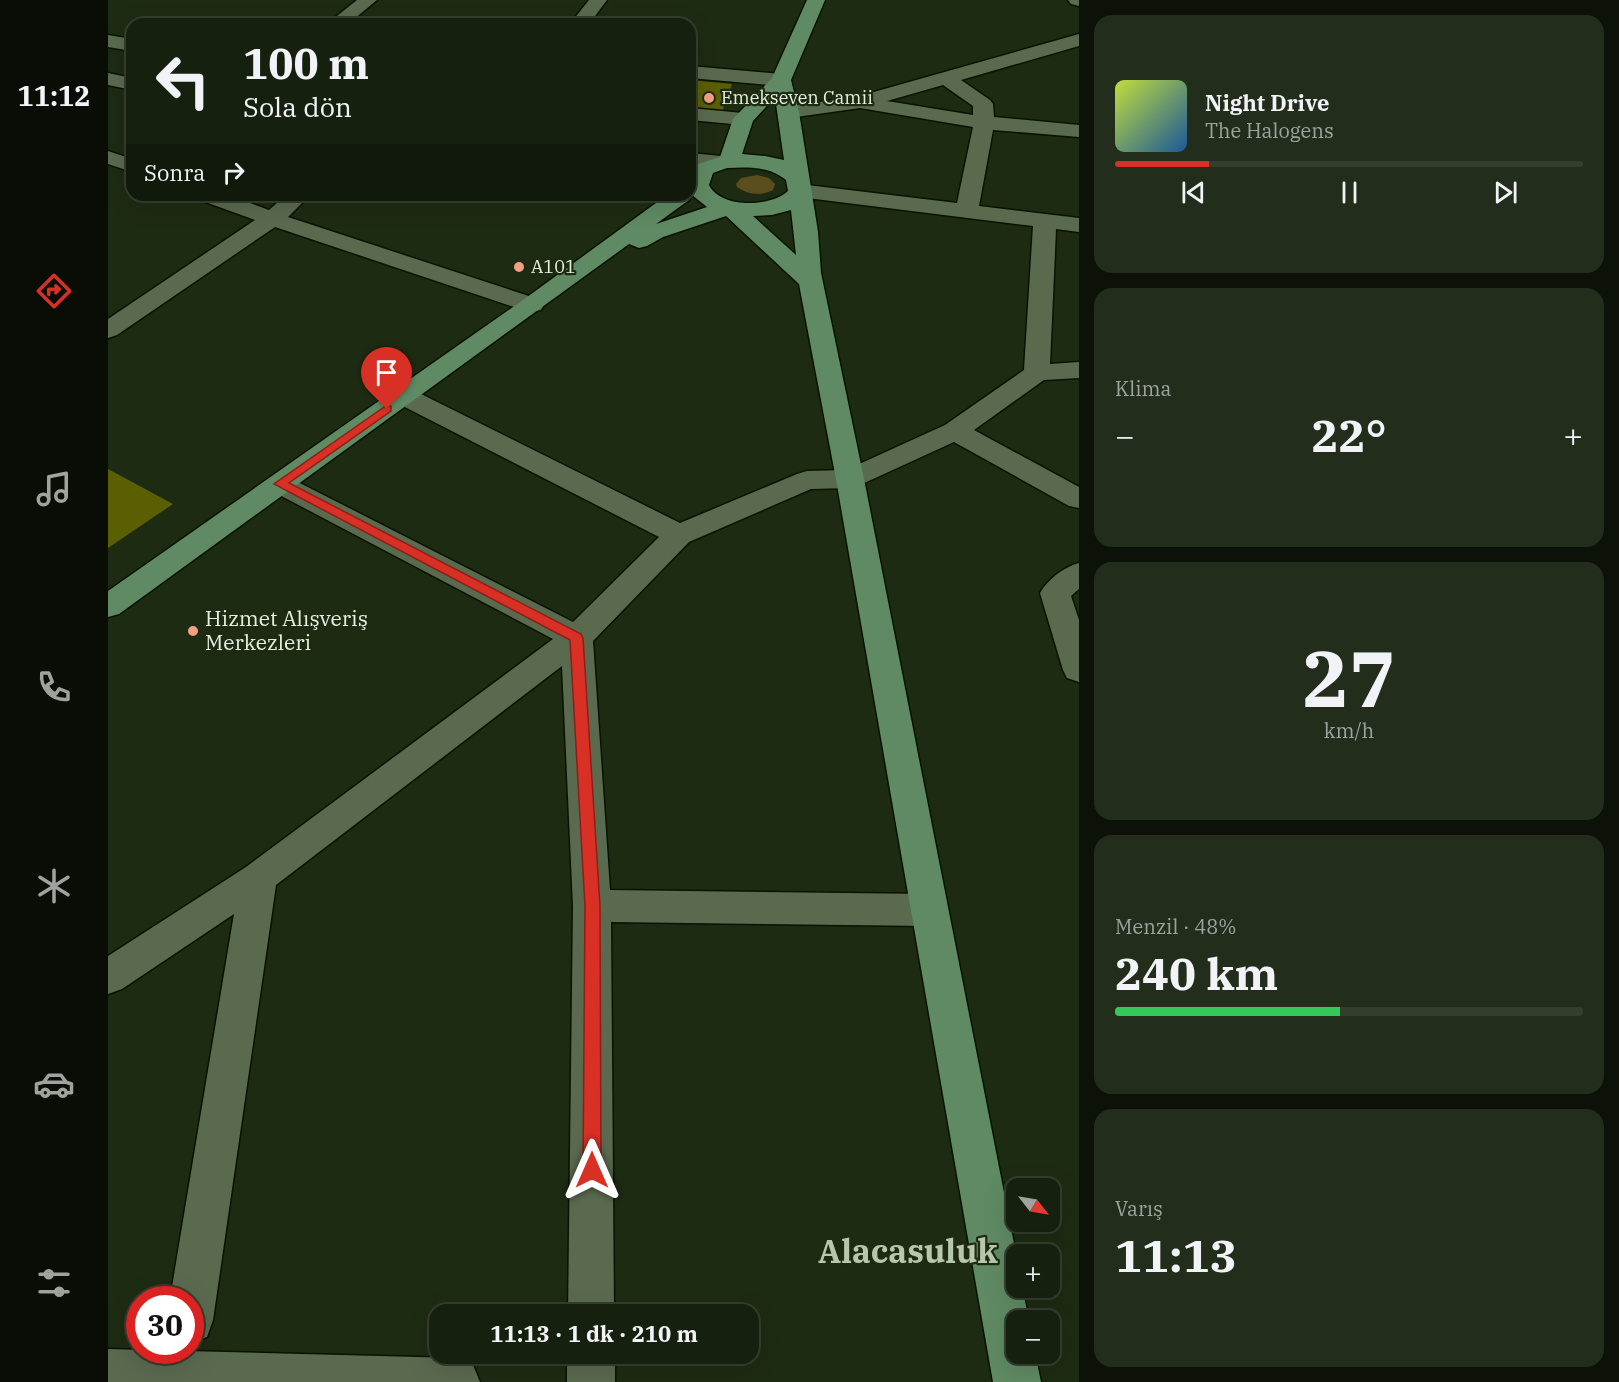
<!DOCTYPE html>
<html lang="tr">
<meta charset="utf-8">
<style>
:root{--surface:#16200e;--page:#232d1c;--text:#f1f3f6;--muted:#9ea39e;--line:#353e2e;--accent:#d93025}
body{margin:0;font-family:"IBM Plex Serif",serif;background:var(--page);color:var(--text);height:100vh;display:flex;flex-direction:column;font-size:22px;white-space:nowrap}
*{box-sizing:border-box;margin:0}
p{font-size:20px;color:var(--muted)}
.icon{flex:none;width:33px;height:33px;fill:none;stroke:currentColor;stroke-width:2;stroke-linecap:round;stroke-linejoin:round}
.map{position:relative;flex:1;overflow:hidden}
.drawer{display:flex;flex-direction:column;gap:15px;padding:15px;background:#0c1208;width:540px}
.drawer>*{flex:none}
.guide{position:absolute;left:18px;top:18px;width:570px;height:183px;border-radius:18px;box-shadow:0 6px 24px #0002,0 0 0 2px var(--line);background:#16200e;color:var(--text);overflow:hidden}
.needle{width:39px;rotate:121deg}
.controls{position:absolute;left:898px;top:1178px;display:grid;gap:12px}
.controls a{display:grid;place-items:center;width:54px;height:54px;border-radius:12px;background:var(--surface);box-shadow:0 6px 24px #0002,0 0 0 2px var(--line);font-size:30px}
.speed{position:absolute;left:18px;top:1286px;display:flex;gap:12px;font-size:30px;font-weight:700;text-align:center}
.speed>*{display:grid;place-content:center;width:78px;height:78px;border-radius:50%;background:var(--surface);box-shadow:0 6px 24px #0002,0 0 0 2px var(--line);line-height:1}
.speed .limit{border:9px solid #d22;background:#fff;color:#111}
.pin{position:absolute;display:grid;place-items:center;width:51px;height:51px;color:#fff;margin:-62px -26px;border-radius:50% 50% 50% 0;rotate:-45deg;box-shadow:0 0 6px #0007}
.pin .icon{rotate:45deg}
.me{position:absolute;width:66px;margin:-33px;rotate:0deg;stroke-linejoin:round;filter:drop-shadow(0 0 4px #0008)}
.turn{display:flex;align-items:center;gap:21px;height:126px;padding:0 18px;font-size:27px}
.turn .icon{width:78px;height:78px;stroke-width:2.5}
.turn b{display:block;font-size:42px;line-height:51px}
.then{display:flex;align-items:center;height:57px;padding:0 18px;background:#0003;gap:12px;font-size:22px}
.big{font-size:45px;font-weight:700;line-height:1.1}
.drawer .tile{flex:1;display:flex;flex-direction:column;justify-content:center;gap:9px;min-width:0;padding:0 21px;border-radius:18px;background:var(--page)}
.drawer .dial{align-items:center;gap:0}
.dial b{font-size:78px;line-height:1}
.song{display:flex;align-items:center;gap:18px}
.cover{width:72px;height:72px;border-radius:9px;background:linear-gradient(135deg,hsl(70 70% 55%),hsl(210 70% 35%))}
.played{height:6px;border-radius:3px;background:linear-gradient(90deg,var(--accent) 20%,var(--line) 20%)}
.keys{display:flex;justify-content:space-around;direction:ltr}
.heat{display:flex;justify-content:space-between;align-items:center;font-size:33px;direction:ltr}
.charge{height:9px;border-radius:4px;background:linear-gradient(90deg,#34c759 48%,var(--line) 0)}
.trip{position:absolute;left:321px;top:1304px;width:330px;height:60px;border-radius:18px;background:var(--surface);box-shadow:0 6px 24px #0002,0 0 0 2px var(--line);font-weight:700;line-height:60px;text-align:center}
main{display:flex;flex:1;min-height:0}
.tabs{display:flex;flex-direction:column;width:108px;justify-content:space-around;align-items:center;background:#090d06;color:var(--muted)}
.tabs .icon{width:42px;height:42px}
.tabs .on{color:var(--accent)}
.tabs b{font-size:27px;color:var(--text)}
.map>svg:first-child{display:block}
.green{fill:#5a4e1f}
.building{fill:#5a5f02}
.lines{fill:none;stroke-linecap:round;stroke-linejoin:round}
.minor-casing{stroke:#081300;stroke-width:3}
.major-casing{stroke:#081300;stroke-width:3}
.minor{fill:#5a6a4f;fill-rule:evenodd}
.major{fill:#5f8a63;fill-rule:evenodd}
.route{fill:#d93025;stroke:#8d1f18;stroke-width:1.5}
.poi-dot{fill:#f39f82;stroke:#1e2b13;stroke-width:2}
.labels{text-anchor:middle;stroke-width:4.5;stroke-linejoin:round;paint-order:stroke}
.far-poi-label{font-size:18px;fill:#e7f0e0;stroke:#1e2b13;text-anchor:start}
.poi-label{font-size:21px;fill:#e7f0e0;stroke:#1e2b13;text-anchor:start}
.near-district-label{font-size:33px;font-weight:bold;fill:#b7c8aa;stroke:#1e2b13}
</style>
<main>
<nav class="tabs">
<b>11:12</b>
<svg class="icon on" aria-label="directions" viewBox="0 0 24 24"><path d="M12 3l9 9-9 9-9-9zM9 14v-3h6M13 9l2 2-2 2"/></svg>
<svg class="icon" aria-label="music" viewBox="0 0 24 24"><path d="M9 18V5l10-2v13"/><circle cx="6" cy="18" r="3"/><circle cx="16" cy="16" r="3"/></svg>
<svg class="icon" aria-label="phone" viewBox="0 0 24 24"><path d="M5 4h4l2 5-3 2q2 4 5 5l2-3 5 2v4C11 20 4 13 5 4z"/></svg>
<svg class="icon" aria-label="climate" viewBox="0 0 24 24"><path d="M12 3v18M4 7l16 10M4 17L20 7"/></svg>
<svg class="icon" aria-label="car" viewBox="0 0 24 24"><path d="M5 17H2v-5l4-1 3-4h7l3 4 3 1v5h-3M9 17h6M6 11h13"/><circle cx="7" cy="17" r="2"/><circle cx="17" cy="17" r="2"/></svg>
<svg class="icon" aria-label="filters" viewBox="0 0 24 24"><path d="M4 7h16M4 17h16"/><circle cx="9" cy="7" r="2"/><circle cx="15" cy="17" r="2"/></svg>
</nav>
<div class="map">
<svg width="971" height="1382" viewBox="0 0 971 1382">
<rect width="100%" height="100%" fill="#1e2b13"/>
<path class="green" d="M649,175L661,178L667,184L665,190C653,196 640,195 629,187L628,184L633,178Z"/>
<path class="building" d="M582,80L624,84L613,115L582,112Z
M0,469L65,504L0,548Z"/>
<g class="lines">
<g class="minor-casing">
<path id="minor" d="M249,0H269L240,24H219Z
M481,0H499L481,24H462Z
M960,0H971V6L963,4Z
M971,34V46L853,80L882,100L885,104L886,117L971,125V137L885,130L871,206L971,218V232L948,229L942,364L971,362V378L936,380L866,430L971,487V508L961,506L846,442L752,485L742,488L703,489L581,542L485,641L502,890L820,894L833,899L839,910L833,921L820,926L503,922L506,1314H460L465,906L454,666L168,885L105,1320L99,1337L82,1343V1299H62L126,914L14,989L0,994V956L138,867L445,639L162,490L158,484L162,478L172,475L182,478L465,622L551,537L287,402L283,396L287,390L296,388L305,390L572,523L689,474L699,471L738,470L837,425L916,370L925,226L683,196L680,191L683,186L691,184L849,203L865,127L752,108L681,118L674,116L671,112L674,108L681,106L748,97ZM835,85L865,106V115L779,101Z
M0,35L24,39V51L0,47Z
M582,66L673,74L680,76L683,80L680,84L673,86L582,78Z
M0,73L24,78V90L0,85Z
M582,108L635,113L642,115L645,119L642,123L635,125L582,120Z
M0,151L24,159V172L0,164Z
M582,153L624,157L627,162L624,167L616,168L582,165Z
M89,195H121L161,210L178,195H202L180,217L433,300L436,305L433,310L424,312L415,310L167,227L9,335L0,338V319L147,220L92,200Z
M971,563V589L963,596L971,620V682L959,678L955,670L932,593C940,579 956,567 971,563Z
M0,1349L348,1358L365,1365L372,1382H0Z
M459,1353H507V1382H459Z"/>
</g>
<g class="major-casing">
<path id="major" d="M699,0H717L683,80L691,112L710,232L713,273L756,479L909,1259V1287H914L921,1320H909V1353H927L933,1382H885L728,479L691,284L618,216L555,237L539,246L531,248L521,244L11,614L0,617V591L415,300L559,195H582V173L590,164L612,157L625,119L664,78ZM667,97L676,160L657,156L634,154L645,121ZM619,168C641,167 660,166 678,180L680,191C663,207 613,209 601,185L605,173ZM584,195L599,207L548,224L581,200ZM683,210L688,255L645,216L664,215Z"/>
</g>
<use href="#minor" class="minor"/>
<use href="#major" class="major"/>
</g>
<path class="route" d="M279,405L283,406V411L181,483L473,634L475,638L492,906L493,1170L490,1176L484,1179L477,1176L475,1170L477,906L462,640L166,484Z"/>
<g class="poi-dot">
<circle cx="601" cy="98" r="6"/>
<circle cx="411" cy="267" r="6"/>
<circle cx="85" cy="631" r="6"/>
</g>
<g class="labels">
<g class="far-poi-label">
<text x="613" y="104">Emekseven Camii</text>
<text x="423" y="273">A101</text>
</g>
<g class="poi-label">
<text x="97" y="626">Hizmet Alışveriş<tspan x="97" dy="24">Merkezleri</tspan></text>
</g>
<g class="near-district-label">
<text x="800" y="1263">Alacasuluk</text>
</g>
</g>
</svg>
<div class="controls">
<a><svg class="needle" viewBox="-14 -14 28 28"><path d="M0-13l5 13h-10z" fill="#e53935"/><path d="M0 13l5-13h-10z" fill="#9ea39e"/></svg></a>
<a>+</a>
<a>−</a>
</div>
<div class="speed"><div class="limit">30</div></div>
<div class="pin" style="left:279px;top:409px;background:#d93025"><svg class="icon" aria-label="arrive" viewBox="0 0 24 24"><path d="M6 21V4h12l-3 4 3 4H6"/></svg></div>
<svg class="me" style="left:484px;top:1170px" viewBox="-20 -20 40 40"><path d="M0-17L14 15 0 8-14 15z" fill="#d93025" stroke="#fff" stroke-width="4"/></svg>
<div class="trip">11:13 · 1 dk · 210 m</div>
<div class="guide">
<div class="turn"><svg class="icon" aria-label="left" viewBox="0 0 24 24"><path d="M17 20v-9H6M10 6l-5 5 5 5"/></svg><div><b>100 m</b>Sola dön</div></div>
<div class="then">Sonra<svg class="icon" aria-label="right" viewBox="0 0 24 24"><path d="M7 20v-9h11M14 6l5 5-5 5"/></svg></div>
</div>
</div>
<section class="drawer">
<div class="tile">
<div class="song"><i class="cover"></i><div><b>Night Drive</b><p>The Halogens</p></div></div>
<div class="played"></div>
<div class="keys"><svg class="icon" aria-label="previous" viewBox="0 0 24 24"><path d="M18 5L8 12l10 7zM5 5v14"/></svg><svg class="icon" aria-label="pause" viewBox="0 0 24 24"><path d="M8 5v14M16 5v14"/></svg><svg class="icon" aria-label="next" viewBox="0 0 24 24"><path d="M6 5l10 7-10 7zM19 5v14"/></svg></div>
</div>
<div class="tile"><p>Klima</p>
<div class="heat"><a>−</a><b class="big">22°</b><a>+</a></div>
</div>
<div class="tile dial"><b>27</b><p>km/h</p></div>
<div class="tile"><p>Menzil · 48%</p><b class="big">240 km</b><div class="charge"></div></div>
<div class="tile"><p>Varış</p><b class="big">11:13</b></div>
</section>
</main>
